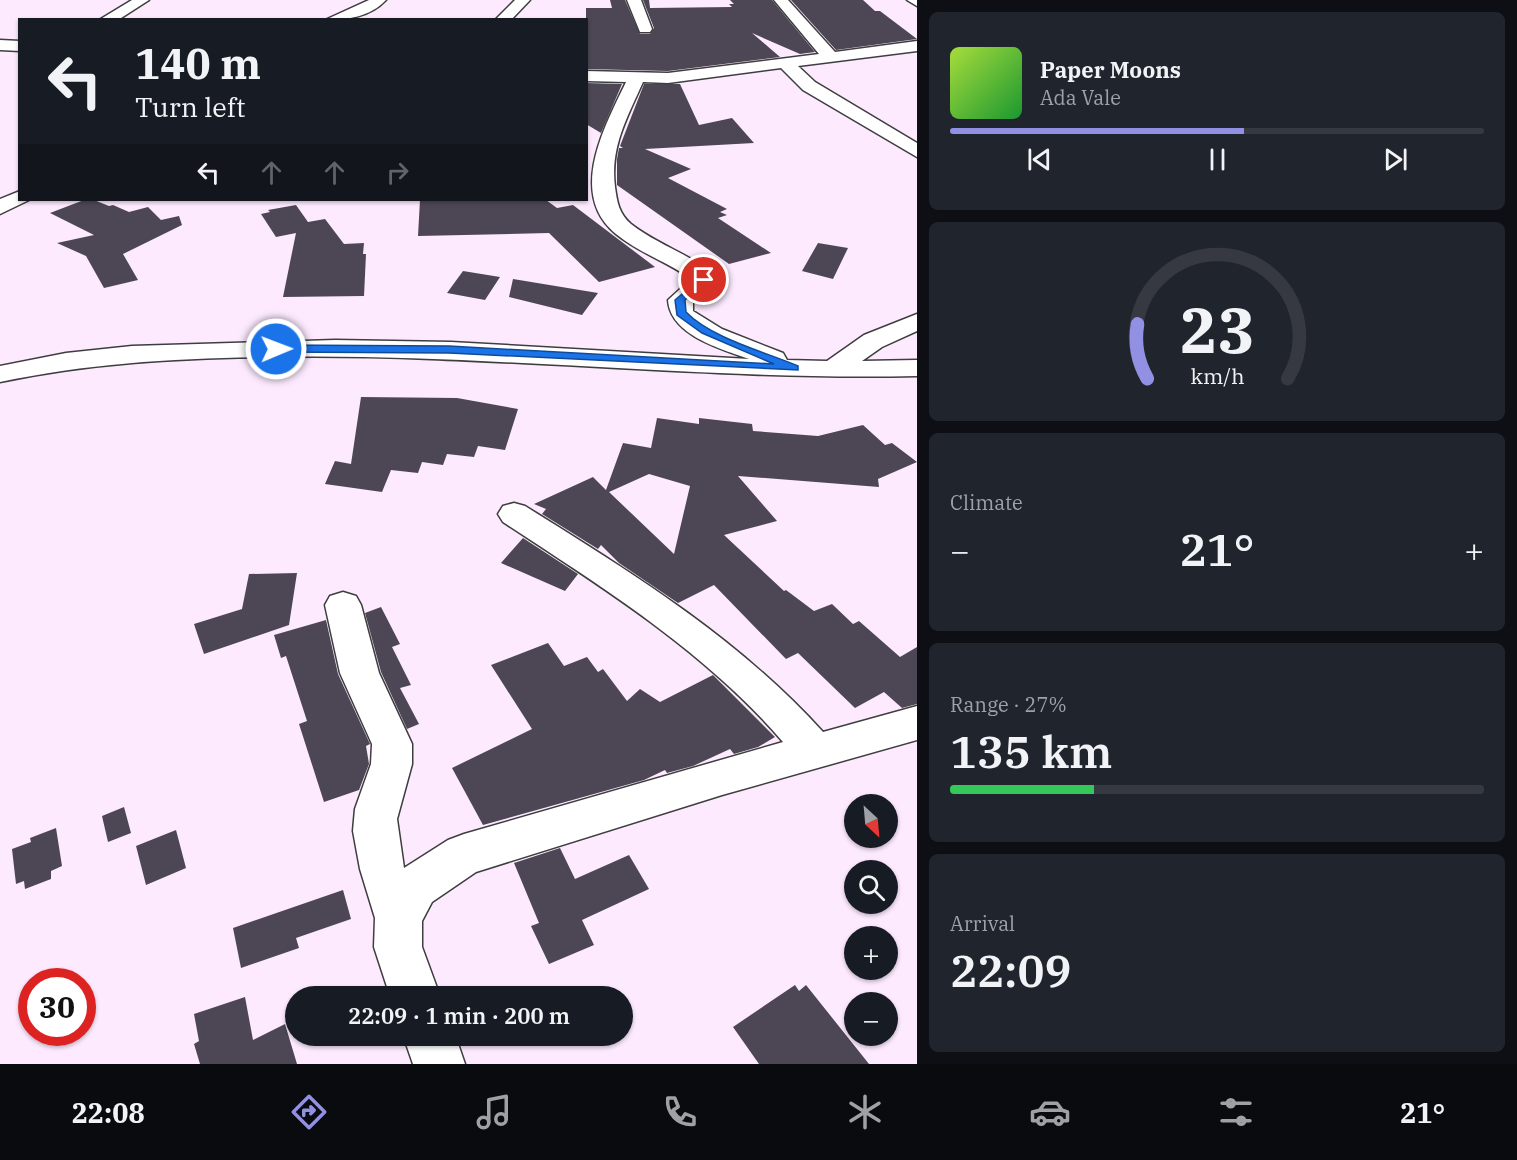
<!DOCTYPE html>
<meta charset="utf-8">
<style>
:root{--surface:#171b24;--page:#20242c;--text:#f1f3f6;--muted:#9ea1a6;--line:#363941;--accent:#9290e2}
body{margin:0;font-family:"IBM Plex Serif",serif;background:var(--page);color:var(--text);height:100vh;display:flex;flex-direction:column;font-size:22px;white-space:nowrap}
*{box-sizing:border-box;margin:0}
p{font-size:20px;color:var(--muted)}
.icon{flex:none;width:33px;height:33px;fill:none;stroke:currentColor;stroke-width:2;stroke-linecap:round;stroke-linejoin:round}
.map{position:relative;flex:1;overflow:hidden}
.details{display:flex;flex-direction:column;gap:12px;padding:12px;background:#0d0f14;width:600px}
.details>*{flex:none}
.banner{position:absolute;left:18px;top:18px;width:570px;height:183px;border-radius:0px;box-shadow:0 2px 4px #0004;background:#171b24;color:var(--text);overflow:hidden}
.needle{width:39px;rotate:154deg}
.buttons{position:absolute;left:844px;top:794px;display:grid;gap:12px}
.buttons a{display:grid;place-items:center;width:54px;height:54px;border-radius:50%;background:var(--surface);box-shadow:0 2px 4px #0004;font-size:30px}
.speed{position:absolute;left:18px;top:968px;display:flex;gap:12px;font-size:30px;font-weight:700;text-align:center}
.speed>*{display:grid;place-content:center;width:78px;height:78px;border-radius:50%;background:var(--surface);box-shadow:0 2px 4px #0004;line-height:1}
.speed .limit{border:9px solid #d22;background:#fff;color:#111}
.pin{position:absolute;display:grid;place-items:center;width:51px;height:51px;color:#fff;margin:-26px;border:3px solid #fff;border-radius:50%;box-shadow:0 2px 6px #0007}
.me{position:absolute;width:66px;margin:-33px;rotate:89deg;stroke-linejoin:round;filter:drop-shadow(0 0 4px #0008)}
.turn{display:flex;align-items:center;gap:21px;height:126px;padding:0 18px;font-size:27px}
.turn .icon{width:78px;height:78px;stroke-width:2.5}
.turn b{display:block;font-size:42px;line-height:51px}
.lanes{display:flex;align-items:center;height:57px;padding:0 18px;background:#0003;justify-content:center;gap:30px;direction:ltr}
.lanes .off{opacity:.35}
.big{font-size:45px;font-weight:600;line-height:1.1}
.details .widget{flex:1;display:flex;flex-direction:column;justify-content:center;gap:9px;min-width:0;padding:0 21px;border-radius:9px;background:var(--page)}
.details .dial{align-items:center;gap:0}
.dial svg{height:156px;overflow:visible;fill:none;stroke:var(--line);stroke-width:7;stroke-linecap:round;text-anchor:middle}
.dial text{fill:var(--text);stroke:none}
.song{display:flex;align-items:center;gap:18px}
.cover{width:72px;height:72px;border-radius:9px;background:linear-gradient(135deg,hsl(80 70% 55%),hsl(130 70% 35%))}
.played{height:6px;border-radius:3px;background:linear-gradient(90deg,var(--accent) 55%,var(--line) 55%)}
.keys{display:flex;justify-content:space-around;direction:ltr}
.heat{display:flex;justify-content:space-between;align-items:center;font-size:33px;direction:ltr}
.charge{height:9px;border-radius:4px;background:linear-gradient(90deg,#34c759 27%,var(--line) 0)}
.trip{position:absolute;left:285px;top:986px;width:348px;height:60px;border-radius:30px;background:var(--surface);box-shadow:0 2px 4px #0004;font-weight:600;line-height:60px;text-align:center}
.tabs{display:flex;height:96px;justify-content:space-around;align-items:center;background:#090b0e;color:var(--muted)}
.tabs .icon{width:42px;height:42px}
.tabs .current{color:var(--accent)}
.tabs b{font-size:27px;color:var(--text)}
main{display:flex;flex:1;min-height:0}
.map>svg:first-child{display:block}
.building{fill:#4d4755;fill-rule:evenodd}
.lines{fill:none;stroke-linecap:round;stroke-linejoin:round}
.minor-casing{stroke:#3e3e3e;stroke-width:3}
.minor{fill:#fff;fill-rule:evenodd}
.route{fill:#1a73e8;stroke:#114b97;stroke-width:1.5}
</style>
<main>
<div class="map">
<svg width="917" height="1064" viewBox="0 0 917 1064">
<rect width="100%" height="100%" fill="#fdeaff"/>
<path class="building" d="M610,0H625L640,34H650L654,28L643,0H649L650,8L732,7L729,4H734L730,0H772L815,52L800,54L752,33L780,57L668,71L586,69V8H612Z
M791,0H863L875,11H880L917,39L836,50Z
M586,83L622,84L601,133L586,124Z
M644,84H680L699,125L732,118L754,143L645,149L691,169L668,178L727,209L720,212L727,215L718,218L771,253L729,264L617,185V159L619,148H623L620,146Z
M84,200H94L109,206L113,205L129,212L148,207L161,220L179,216L182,225L123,254L138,280L104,288L86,256L57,243L94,235L50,213Z
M420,200H546L557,208L573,205L655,267L599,282L549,233L418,236Z
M296,205L308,222L325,219L344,244L364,243L363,254H366L364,296L283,297L296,233L276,237L261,214L270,212L268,210Z
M818,243L848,248L833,279L802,271Z
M463,271L500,277L485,300L447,293Z
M513,279L598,293L582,315L509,297Z
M361,397L457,398L518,409L505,450L478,446L474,457L447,454L443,465L422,462L418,473L391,470L382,492L325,484L335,461L351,464Z
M657,418L699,424V418L752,424L753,431L818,436L863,425L885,445L892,443L917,462L878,479L879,487L738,476L777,521L724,535L784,591L786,590L814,611L832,604L853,624L859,621L900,657L917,647V704L902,708L884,692L855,708L798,653L786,659L714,585L678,603L619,563L601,545L598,549L542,514L546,509L534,504L593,477L606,490L623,443L651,448ZM649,474L690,486L674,554L609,492Z
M523,538L578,574L565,591L501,563Z
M297,573L289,625L204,654L194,624L242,609L249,574Z
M381,607L400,644L392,647L411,685L400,688L419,724L407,729L381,672L365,613Z
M326,620L338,674L370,744L366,746L369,764L359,790L324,802L299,724L307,721L286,656L281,658L274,635Z
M548,643L564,666L587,657L598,672L603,669L627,701L640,689L660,702L713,675L775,737L758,747L734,754L730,749L693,766L667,773L665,770L644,780L483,825L452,768L532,729L491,665Z
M124,807L131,833L108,842L102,816Z
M56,828L62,866L51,871V879L25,889L24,881L16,884L12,849L31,842L30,838Z
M176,830L186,868L146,885L136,846Z
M560,848L575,879L629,855L649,889L582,920L594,945L549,964L531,926L539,923L514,863Z
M343,890L351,919L296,938L299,948L241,968L233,928Z
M795,985L799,991L806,985L869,1064H759L733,1027Z
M245,997L253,1040L285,1024L297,1064H200L194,1044L199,1041L194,1014Z"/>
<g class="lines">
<g class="minor-casing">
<path id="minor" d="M132,0H149L118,20H99Z
M369,0H386C370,17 347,20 325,20Z
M515,0H530L511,20H495Z
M627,0H641L652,29L650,32H640Z
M774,0H788L835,52L917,41V51L798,66L815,82L917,143V157L803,90L781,68L668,83L643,82C627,118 610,147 615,187C617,202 619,214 631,224C655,243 686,253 710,271L716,281L693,302V311L722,329L783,353L787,360L827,361L864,335L917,314V331L882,347L862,361L917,360V376C702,381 487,353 271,357C179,358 90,363 0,382V366L66,353L132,346L335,340L451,342L749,359C721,349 670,335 668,300L691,279C668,262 639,253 616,234C567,194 605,126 626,82L586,81V71L668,73L819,54Z
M907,0H917V6Z
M0,40L20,41V51L0,50Z
M20,191V200H29L27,201L0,214V199Z
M514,503L525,506C632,573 738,638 823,732L917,706V740L722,795L476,872L432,902L422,921V947L440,996H390L374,947L375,918L360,869L353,831L355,809L371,764L372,744L340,673L325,605L330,596L343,592L356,596L361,605L379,673L412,744V764L397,819L404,868L448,840L464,834L783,742C705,651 602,587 503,522L498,514L503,506Z
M403,1035H455L465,1064H413Z"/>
</g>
<use href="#minor" class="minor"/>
</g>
<path class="route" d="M701,278L709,280L685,300L686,312C711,338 765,352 798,366V370L449,353L276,352L270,349L276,345L449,346L774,364L702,333L677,315L675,300Z"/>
</svg>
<div class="buttons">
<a><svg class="needle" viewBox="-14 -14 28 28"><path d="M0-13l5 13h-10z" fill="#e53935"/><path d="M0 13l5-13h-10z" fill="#9ea1a6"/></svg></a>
<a><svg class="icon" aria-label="search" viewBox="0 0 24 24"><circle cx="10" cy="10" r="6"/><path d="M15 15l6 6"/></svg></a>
<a>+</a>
<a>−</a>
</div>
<div class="speed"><div class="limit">30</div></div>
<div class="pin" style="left:704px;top:280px;background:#d93025"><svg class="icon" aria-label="arrive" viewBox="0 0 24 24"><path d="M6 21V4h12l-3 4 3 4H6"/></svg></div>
<svg class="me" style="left:276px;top:349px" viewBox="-20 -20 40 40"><circle r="17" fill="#1a73e8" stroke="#fff" stroke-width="3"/><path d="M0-11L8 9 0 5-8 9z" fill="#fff"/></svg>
<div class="trip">22:09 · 1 min · 200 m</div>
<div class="banner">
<div class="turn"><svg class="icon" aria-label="left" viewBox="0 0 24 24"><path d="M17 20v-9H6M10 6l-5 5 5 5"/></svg><div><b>140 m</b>Turn left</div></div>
<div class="lanes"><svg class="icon" aria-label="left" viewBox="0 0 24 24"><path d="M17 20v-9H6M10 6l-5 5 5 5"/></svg><svg class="icon off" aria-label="ahead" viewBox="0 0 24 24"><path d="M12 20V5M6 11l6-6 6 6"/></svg><svg class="icon off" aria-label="ahead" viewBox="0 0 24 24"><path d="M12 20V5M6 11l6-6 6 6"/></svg><svg class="icon off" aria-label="right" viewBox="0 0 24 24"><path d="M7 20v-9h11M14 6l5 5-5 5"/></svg></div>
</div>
</div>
<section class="details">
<div class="widget">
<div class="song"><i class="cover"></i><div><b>Paper Moons</b><p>Ada Vale</p></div></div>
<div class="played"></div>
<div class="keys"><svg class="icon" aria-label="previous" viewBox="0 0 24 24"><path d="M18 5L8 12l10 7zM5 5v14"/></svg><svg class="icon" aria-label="pause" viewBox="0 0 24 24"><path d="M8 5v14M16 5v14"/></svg><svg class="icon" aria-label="next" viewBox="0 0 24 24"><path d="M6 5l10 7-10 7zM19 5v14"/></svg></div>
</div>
<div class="widget dial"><svg viewBox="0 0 100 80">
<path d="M14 69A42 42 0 1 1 86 69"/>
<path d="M14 69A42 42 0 0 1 9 41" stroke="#9290e2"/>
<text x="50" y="56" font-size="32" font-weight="700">23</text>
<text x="50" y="72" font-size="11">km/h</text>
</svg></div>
<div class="widget"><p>Climate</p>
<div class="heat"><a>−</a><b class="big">21°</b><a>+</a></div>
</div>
<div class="widget"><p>Range · 27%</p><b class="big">135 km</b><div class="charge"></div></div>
<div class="widget"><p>Arrival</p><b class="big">22:09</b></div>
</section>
</main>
<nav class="tabs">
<b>22:08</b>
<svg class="icon current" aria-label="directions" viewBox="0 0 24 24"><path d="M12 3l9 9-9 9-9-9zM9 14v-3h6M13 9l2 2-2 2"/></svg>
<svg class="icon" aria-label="music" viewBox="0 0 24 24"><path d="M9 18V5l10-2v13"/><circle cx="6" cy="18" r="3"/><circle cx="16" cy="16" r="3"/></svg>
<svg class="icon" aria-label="phone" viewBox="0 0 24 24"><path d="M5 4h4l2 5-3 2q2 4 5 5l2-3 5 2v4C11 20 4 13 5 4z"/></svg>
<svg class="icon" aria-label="climate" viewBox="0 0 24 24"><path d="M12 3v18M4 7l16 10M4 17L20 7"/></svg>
<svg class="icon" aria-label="car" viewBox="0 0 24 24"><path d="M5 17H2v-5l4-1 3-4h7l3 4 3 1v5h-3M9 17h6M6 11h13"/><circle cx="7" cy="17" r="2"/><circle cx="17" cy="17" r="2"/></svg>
<svg class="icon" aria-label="filters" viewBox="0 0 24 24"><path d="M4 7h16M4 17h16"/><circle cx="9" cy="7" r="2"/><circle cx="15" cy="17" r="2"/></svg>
<b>21°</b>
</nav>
